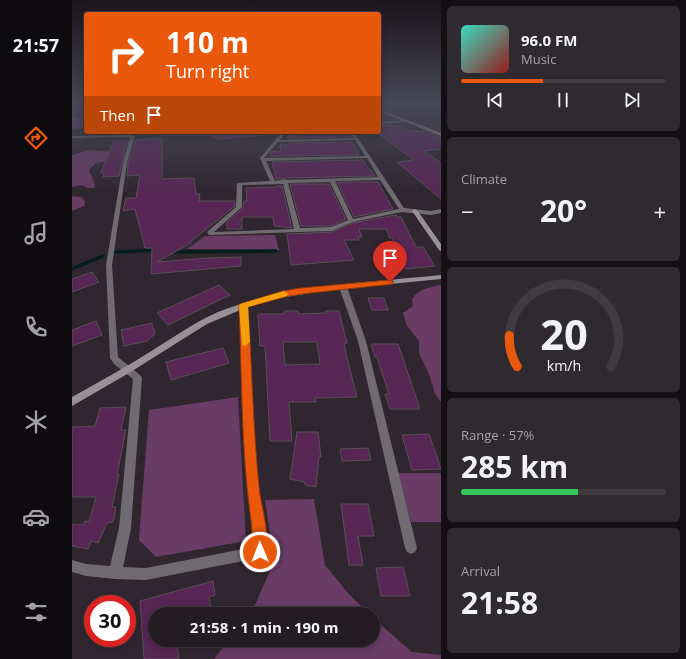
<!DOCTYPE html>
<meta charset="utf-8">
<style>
:root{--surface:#231c23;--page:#2f2930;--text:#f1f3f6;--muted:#a3a1a6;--line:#403a41;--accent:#ea580c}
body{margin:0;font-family:"Open Sans",sans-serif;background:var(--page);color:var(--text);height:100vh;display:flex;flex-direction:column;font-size:15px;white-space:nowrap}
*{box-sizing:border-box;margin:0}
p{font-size:13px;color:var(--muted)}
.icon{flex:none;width:22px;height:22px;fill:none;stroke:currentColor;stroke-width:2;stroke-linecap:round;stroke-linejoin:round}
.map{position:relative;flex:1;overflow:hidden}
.panel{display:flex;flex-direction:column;gap:6px;padding:6px;background:#130f13;width:245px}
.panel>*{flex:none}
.guide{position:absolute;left:12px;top:12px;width:297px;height:122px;border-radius:4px;box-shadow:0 2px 10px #0003,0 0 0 1px var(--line);background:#ea580c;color:#fff;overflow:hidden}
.speed{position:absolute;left:12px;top:595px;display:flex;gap:8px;font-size:20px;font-weight:700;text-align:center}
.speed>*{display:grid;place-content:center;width:52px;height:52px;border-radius:50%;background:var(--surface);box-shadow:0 2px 10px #0003,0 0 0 1px var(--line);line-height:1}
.speed .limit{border:6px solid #d22;background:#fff;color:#111}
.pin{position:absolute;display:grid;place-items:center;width:34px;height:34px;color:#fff;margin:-41px -17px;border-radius:50% 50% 50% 0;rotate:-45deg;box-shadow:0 0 4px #0007}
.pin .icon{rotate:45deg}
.me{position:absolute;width:44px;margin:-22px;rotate:359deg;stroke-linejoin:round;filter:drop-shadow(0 0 3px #0008)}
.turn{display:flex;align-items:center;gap:14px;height:84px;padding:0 16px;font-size:18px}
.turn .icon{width:52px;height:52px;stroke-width:2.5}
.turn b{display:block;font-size:28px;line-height:34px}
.then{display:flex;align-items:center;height:38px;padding:0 16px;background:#0003;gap:8px;font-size:15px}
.big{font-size:30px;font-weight:700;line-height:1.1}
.panel .card{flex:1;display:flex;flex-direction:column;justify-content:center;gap:6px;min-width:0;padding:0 14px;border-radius:6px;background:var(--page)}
.panel .dial{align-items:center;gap:0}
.dial svg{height:104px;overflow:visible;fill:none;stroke:var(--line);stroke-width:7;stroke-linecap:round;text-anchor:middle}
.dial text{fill:var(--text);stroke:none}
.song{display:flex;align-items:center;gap:12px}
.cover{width:48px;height:48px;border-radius:6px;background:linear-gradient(135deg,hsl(170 70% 55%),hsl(0 70% 35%))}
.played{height:4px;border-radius:2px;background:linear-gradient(90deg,var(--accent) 40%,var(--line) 40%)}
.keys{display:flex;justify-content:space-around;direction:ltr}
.heat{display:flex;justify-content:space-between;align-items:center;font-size:22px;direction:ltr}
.charge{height:6px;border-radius:3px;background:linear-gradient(90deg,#34c759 57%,var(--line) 0)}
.trip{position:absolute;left:76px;top:607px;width:232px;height:40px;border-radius:20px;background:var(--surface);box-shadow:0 2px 10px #0003,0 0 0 1px var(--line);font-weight:700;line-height:40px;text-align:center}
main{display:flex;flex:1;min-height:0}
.menu{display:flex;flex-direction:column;width:72px;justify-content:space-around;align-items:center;background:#0e0b0e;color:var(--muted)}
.menu .icon{width:28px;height:28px}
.menu .on{color:var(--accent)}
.menu b{font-size:18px;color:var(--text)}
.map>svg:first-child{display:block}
.green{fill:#683c65}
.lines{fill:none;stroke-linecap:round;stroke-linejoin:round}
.stream{stroke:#001f1c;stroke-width:3.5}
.building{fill:#572655;stroke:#594f58;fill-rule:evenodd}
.street{fill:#706b70;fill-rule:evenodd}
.secondary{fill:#989097;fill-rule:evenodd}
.route{fill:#ea580c;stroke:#983908}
.slow{fill:#f59e0b}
</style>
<main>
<nav class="menu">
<b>21:57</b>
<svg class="icon on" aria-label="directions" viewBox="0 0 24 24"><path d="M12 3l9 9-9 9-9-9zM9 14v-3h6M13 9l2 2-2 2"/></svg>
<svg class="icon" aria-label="music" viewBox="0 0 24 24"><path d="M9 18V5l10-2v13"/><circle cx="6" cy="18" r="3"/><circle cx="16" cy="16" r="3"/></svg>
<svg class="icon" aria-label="phone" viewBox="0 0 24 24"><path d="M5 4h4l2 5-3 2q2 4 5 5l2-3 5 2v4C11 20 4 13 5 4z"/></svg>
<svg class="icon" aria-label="climate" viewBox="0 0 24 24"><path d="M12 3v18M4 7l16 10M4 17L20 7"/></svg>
<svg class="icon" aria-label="car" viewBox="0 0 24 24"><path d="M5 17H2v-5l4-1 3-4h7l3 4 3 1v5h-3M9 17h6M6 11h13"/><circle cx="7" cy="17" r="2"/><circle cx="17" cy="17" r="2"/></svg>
<svg class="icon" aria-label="filters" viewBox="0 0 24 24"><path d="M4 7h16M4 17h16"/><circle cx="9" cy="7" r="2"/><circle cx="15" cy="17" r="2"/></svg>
</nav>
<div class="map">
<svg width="369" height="659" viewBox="0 0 369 659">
<rect width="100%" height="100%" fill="#2f262f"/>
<path class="green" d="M0,108L3,109L1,118L14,119V128L0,129Z
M52,132H199L196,135L145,140L142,137L137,136C122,135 61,138 52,132Z
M17,150L44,152L41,160L24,163L17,170L23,185L22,188H15L10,185L0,187V155Z
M0,196L9,197L13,201L12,206L0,211Z
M203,235L207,250L115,249L133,236Z
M369,285V402L363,394L357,374L347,353V341L335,326L331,313L341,306L340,299C347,289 357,287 369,285Z
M166,397L174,541L84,557L67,540L77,410Z
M326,473H369V522H339Z
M242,499L253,565L276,593L297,614H179L202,562L193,500Z
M301,618L340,652L369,655V659H142L157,640H301Z"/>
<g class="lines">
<path class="stream" d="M44,252L85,250
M98,252L204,251
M0,269L31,256"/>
</g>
<path class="building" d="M307,125L330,126L336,131H352L369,137V149L352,151L369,163V199L325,162L342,160L307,134Z
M263,132H276L278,137L216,138L215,135L264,134Z
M90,138V179L122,178L124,194H128L127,201H163V206L117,243H119L85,262L136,258L169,257V266L79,274L80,248H73L63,209L51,211L54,198H64L68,175L55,176L56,163L64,140Z
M42,141H55L47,176L31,177L32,173H29Z
M280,142L287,155L199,156L198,153L200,151L209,152L208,145H217V143Z
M289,160L292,161L297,170H299L303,176L213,178L204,179L200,162Z
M265,182H306L321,209L282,217Z
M218,184H257L274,219L259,226H229Z
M205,186H210L220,228L202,226L201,217H170V229H155V222L171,208L172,201H175L174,188L205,187Z
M324,215L325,217H329L344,247H351L363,266L333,269L320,238H318L314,229H287L290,237H286L287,240H272L282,260L219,265L215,234L260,232L281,223Z
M20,272L27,282L0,292V279Z
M147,285L158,295L96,325L85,313Z
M296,298H312L316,310H300Z
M212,311H226L227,314L254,313L253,311H267L275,343H272L274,354L285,397L243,398L244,402H217L220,441H198L193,346H188L186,314H212ZM211,342H245L248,364L213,365Z
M24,321L30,335L0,346V330Z
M80,323L83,334L75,341L52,346L49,330Z
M299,344H326L348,409H318L313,394H317L305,357H303Z
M151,348L157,363L99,380L94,362Z
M54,407L49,430H54L45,474H47L40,507H44L41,522L35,523L26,543L19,541L16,549L0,546V524L11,525L13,521L17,522L24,497H0V427L23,426L28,408Z
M225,432H246L249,457H247L244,487L233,485V482L218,479Z
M357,434L369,469L340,470L330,435Z
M296,448L299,460L270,461L268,449Z
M269,504H296L302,536H286L291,565H277Z
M331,567L338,596H309L304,568Z
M141,581L143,595L137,597L139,610L124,614H83V640H105L107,659H72L68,601Z"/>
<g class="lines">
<path class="street" d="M335,120L334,122L307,124V122Z
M210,132H214L208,140L282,138L278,132H282L332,208L359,211L369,209V213L359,215L330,212L281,222L260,231L137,235L135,232L136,231L164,207L165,183L198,181L188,158ZM283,140L293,156L192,158L206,142ZM295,158L306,177L215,180L213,179L203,181L194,161ZM308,180L327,209L281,219L263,181ZM258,182L276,220L259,227L228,228L216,183ZM211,184L222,229L142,232L170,207V185Z
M61,135L63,136L55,163L40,265L46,357L69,376L70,378L59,528L51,567L74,568L181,547V533L175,488L167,306L171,304L175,306C179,366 181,427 186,487C188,505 198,540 191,556L187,558L74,580L43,579L14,576L0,572V560L14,564L38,566L47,528L61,379L42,364L38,358L34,265L51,163L58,137L0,138V136Z
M268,285H271L275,287L294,341L345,548L343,552L339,554L335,552L333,548L286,341L267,287Z"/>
<path class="secondary" d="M307,109L369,133V136L307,111Z
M343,209L345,210L369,244V251L367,250L340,211Z
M369,275V279L257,290L202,299L178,306L135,324L57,373L0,406V397C27,382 54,367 81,350C102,337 123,322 146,312C217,284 294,283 369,275Z"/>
</g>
<linearGradient id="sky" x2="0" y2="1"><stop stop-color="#1a151a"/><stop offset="0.53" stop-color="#474758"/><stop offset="1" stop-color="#474758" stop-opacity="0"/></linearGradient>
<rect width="369" height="195" fill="url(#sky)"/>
<path class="route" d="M318,280L321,281V284L229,294L212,297L176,307C180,367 181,428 187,487C189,507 200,538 192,557L188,559L183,557C178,546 181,532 179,520C169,450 170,377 167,306L168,304L211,291L229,288Z"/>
<path class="slow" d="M212,291L216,294L215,296L176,307L178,342L173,346L170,345L167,306L168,304Z"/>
</svg>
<div class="speed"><div class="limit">30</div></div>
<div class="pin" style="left:318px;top:282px;background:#d93025"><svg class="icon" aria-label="arrive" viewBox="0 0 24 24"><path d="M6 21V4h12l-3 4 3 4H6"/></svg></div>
<svg class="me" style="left:188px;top:552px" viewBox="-20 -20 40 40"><circle r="17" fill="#ea580c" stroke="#fff" stroke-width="3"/><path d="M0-11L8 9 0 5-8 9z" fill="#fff"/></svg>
<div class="trip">21:58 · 1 min · 190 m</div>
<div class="guide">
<div class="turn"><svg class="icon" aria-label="right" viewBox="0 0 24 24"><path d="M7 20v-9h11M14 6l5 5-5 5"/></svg><div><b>110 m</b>Turn right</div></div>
<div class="then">Then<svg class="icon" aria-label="arrive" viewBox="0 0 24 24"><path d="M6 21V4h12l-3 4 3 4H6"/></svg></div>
</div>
</div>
<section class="panel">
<div class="card">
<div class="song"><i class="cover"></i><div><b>96.0 FM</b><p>Music</p></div></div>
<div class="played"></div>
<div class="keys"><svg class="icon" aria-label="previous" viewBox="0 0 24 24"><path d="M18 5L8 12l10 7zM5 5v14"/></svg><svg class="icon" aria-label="pause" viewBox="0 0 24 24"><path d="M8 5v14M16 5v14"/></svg><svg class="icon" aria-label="next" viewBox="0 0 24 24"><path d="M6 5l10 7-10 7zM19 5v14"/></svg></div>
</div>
<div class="card"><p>Climate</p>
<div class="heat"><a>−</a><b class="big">20°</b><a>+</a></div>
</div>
<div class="card dial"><svg viewBox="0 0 100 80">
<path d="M14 69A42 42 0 1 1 86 69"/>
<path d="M14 69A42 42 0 0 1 8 45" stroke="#ea580c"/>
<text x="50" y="56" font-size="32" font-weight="700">20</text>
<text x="50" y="72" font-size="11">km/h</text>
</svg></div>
<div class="card"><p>Range · 57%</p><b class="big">285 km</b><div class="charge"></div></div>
<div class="card"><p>Arrival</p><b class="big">21:58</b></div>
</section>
</main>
